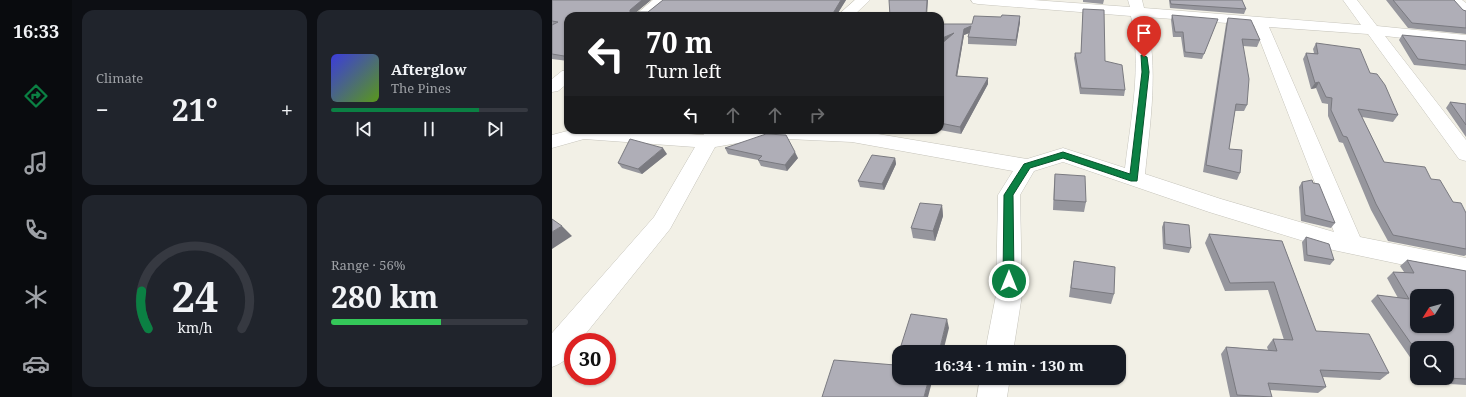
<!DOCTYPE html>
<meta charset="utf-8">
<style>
:root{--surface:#171b24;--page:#20242c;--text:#f1f3f6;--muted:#9ea1a6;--line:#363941;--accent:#0b8043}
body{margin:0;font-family:"Noto Serif",serif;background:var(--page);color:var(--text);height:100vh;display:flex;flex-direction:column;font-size:15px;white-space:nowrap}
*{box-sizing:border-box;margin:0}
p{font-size:13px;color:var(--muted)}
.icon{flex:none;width:22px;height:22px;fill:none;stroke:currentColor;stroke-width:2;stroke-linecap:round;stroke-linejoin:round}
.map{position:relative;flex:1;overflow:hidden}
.side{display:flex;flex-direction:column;gap:10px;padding:10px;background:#0d0f14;width:480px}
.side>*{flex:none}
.top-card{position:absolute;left:12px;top:12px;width:380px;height:122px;border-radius:12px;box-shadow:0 1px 3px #0004;background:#202124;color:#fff;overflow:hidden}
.needle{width:26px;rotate:233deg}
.tools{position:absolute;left:858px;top:289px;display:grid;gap:8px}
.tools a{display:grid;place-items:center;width:44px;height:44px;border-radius:8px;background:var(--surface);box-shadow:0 1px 3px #0004;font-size:20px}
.speed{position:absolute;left:12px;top:333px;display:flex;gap:8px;font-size:20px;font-weight:700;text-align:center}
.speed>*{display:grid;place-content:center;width:52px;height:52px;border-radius:50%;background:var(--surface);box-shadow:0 1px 3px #0004;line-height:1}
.speed .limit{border:6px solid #d22;background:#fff;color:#111}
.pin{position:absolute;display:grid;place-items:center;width:34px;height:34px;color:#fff;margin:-41px -17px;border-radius:50% 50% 50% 0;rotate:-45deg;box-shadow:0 0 4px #0007}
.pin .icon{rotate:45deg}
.me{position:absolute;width:44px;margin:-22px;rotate:0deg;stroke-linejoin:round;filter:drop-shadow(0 0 3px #0008)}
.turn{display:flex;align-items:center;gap:14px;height:84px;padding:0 16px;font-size:18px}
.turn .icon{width:52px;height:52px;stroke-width:2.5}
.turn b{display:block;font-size:28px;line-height:34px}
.lanes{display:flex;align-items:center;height:38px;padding:0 16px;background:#0003;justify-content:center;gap:20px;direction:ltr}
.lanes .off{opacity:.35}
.big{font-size:30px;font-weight:700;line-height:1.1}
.side .tile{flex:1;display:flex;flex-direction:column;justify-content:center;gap:6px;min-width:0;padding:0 14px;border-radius:12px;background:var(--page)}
.side .dial{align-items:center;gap:0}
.dial svg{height:104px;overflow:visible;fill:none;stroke:var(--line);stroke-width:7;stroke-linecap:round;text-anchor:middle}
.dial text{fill:var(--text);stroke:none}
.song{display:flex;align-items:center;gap:12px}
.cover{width:48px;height:48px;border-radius:6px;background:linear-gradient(135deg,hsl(240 70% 55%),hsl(90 70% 35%))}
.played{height:4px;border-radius:2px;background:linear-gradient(90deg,var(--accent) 75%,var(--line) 75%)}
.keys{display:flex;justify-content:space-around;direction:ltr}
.heat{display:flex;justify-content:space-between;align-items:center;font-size:22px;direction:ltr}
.charge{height:6px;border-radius:3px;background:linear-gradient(90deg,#34c759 56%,var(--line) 0)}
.side .tiles{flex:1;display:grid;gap:10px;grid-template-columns:repeat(2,1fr)}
.trip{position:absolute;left:340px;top:345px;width:234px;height:40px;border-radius:12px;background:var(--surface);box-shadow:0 1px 3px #0004;font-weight:700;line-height:40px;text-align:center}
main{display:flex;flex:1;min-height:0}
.menu{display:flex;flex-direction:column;width:72px;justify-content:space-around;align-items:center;background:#090b0e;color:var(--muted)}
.menu .icon{width:28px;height:28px}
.menu .active{color:var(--accent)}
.menu b{font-size:18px;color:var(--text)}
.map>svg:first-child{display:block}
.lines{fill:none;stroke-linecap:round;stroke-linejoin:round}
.minor-casing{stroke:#c6c4bb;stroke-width:1}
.minor{fill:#fff;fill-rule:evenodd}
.wall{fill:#96969d}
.shaded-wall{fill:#7a7a80}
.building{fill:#afaeb7;stroke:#7a7a80;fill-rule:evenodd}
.route{fill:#0b8043;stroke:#07532c}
</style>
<main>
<nav class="menu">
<b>16:33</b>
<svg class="icon active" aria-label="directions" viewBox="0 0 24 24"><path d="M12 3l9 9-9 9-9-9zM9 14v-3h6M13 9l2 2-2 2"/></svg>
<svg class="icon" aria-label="music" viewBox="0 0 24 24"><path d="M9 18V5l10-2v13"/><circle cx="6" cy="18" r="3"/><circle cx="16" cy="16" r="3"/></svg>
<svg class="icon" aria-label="phone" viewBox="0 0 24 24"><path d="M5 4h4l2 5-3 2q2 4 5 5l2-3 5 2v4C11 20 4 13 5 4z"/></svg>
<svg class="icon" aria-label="climate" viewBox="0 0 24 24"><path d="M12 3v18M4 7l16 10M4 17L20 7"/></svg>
<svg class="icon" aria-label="car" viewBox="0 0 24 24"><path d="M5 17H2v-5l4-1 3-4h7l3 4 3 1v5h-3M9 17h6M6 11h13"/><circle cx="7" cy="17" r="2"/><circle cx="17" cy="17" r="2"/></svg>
</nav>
<section class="side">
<div class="tiles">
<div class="tile"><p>Climate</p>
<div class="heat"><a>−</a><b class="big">21°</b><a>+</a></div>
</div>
<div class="tile">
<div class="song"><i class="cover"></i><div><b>Afterglow</b><p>The Pines</p></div></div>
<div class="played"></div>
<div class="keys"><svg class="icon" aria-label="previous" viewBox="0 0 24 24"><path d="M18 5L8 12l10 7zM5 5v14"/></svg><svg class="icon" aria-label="pause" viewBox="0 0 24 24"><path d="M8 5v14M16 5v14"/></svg><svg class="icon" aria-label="next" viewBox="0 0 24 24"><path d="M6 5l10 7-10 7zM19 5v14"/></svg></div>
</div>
<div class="tile dial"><svg viewBox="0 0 100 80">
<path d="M14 69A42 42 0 1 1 86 69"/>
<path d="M14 69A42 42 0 0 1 9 40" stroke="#0b8043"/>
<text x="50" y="56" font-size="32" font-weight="700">24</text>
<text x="50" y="72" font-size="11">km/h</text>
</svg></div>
<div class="tile"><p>Range · 56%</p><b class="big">280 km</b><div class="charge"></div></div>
</div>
</section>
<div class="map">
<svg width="914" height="397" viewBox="0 0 914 397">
<rect width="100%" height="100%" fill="#f2f0e6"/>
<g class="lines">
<g class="minor-casing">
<path id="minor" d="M101,0H117L98,16H82Z
M303,0H318L301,16H285Z
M419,0H481L578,7L576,0H590L592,8L809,25L791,0H805L825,26L914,35V45L833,36L914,140V161L907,159L816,34L717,27L808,237L914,258V278L781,250L657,212L511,162L482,171L468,195L470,295L461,352H433L444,295L446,195L461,171L300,142L215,138L163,147L118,229L27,342H21C21,355 12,363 0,367V333L102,217L143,147L32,139L0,148V135L19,130H76L151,135L157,130H173L174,133L190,130H302L475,159L511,148L573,168C579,118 590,66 579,16L426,4L421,3ZM594,17L702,25L782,232L669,199L593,174C598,123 607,68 594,17Z
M895,0H910L914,3V15L909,14Z
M16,70V83L6,91L0,92V79L10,71Z
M428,378H458L455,397H425Z"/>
</g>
<use href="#minor" class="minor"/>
</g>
<path class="wall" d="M0,0H99L84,12H96L111,0H294L284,16H16V61L0,59Z
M531,0H552L551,4L531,2Z
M617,0H690L694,9L692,14L618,8Z
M834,0H901L911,10L914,11V34L856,28Z
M531,9L553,61L573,90L572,96L528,94L522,58L523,53H529Z
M620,15L664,24L650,59L632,57L629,37H621L619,20Z
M468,16V22L464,46L416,44V37L417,33L412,35L405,76L436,78V84L409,134L388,130V24H420L449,17Z
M676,18L708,40L705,47L691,46L695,105L692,111H683L677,149L688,173L685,180L651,172L674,24Z
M850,35L914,41V70L862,65L847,40Z
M764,43L818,73L846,115L841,122L810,117L832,162L879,179L901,202L914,213V255L912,256L836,241L819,210L791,143L787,142L776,116V104L770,103L764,88L759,89L751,59L754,53H762L761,49Z
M898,102L914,104V137L894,108Z
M173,148L246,158L235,171L209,166L206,160L176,154Z
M115,154L90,174L70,168L66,163Z
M343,158L344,164L332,190L308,187L306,181Z
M503,174L534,202L532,212L501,210L502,184Z
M750,182L761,183L783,223L779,228L749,221L747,187Z
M390,205L391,216L383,241L361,238L359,228Z
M612,222L639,248L637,253L611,249L610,227Z
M657,234L730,241L764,331L837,373L828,380L771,377L774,387L766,393L718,390L719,397H678L669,354L674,347L716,350L715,347L721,339L732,340L716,290L673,291L653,243Z
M754,237L782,260L778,265L752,261L750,242Z
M855,260L914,271V385L880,383L876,378H895L865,348V367L862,363L819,301L825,295L846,298L835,278L841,272H852L848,266Z
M522,261L562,294L559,304L517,297Z"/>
<path class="shaded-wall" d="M90,0H99L81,15L78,12V10Z
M289,0H294L284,16H280V15Z
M375,0H376L375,16H374Z
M468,16V22L464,46V40Z
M419,26L420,32L412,35L404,83V76L412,29Z
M402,33L388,45V39Z
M16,53V61L12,56Z
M436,78V84L409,134L408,127Z
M767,82L764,88L759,89L763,83Z
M111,148L115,154L90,174L86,169Z
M243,152L246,158L235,171L233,165Z
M343,158L344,164L332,190L330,184Z
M390,205L391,216L383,241L381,231Z
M10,226L20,236L0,249V232Z
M395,319L397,328L391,352H387Z
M377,378H381L376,397H372Z"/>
<path class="building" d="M0,0H90L78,10V12H96L111,0H289L280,15L281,16H16V53L12,56L0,54V25L6,22L0,21Z
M337,0H375L374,16H338Z
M618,0H690L694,9L619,4Z
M841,0H902L911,10L914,11V28L860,23Z
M531,9L552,10L553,61L570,65L573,90L529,88L523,53H529Z
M450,15L468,16L464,40L416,37L419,26L412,29L404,76L436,78L408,127L388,123V45L402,33L388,39V24H420L422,16L449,17Z
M620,15L666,19L652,54L633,52L631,32H623Z
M676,18L699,20L708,40L690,39L697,79L695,105L684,104L677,149L690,150L688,173L654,165Z
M850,35L914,41V65L866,59Z
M764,43L808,49L818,73L825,74L833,85L846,115L806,109L832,162L873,167L879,179L888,180L901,202L909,203L914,213V249L841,235L824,204L795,137L791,136L779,110L780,98L774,97L767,82L763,83L754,53L766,54Z
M898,102L914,104V125Z
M214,134L234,135L243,152L233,165L206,160L210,156L173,148Z
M78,139L111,148L86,169L66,163Z
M320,155L343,158L330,184L306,181Z
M503,174L533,176L534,202L502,200Z
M760,180L761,183L767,184L783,223L753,215L750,182Z
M368,203L390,205L381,231L359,228Z
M0,219L10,226L0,232Z
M612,222L637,225L639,248L613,244Z
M657,234L730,241L764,331L817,334L837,373L768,370L774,387L716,383L720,397L685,395L674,347L725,351L721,339L741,340L722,282L678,283Z
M754,237L777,244L782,260L755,255Z
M855,260L914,271V379L895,378V348H865V352L825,295L857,299L841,272L862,273ZM865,296H895V326H865Z
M522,261L563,267L562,294L519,288Z
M359,314L395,319L387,352H347Z
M347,353V378H377L372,397H270L282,360L343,365Z"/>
<path class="route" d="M589,55L595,57L597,72L585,181H579L511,158L478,168L461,195L462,281L460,284L457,285L453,284L451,281L452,195L472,164L511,152L578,174L590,72Z"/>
</svg>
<div class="tools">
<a><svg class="needle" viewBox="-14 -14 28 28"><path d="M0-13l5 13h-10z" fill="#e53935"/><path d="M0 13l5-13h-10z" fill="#9ea1a6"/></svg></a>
<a><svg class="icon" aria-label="search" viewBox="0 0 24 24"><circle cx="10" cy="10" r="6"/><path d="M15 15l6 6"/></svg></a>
</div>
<div class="speed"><div class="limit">30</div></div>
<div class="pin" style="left:592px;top:57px;background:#d93025"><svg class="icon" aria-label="arrive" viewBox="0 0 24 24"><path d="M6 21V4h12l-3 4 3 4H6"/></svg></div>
<svg class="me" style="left:457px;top:281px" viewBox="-20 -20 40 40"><circle r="17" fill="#0b8043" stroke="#fff" stroke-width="3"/><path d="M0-11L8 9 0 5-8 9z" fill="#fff"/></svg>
<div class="trip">16:34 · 1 min · 130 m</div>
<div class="top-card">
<div class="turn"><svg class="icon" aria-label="left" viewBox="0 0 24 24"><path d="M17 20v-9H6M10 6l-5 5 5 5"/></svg><div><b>70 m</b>Turn left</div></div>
<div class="lanes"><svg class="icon" aria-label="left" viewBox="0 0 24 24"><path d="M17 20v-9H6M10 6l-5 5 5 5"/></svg><svg class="icon off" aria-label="ahead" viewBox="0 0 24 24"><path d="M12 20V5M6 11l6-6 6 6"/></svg><svg class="icon off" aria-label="ahead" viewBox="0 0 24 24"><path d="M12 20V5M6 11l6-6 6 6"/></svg><svg class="icon off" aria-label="right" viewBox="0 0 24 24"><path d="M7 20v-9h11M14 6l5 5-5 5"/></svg></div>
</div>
</div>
</main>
